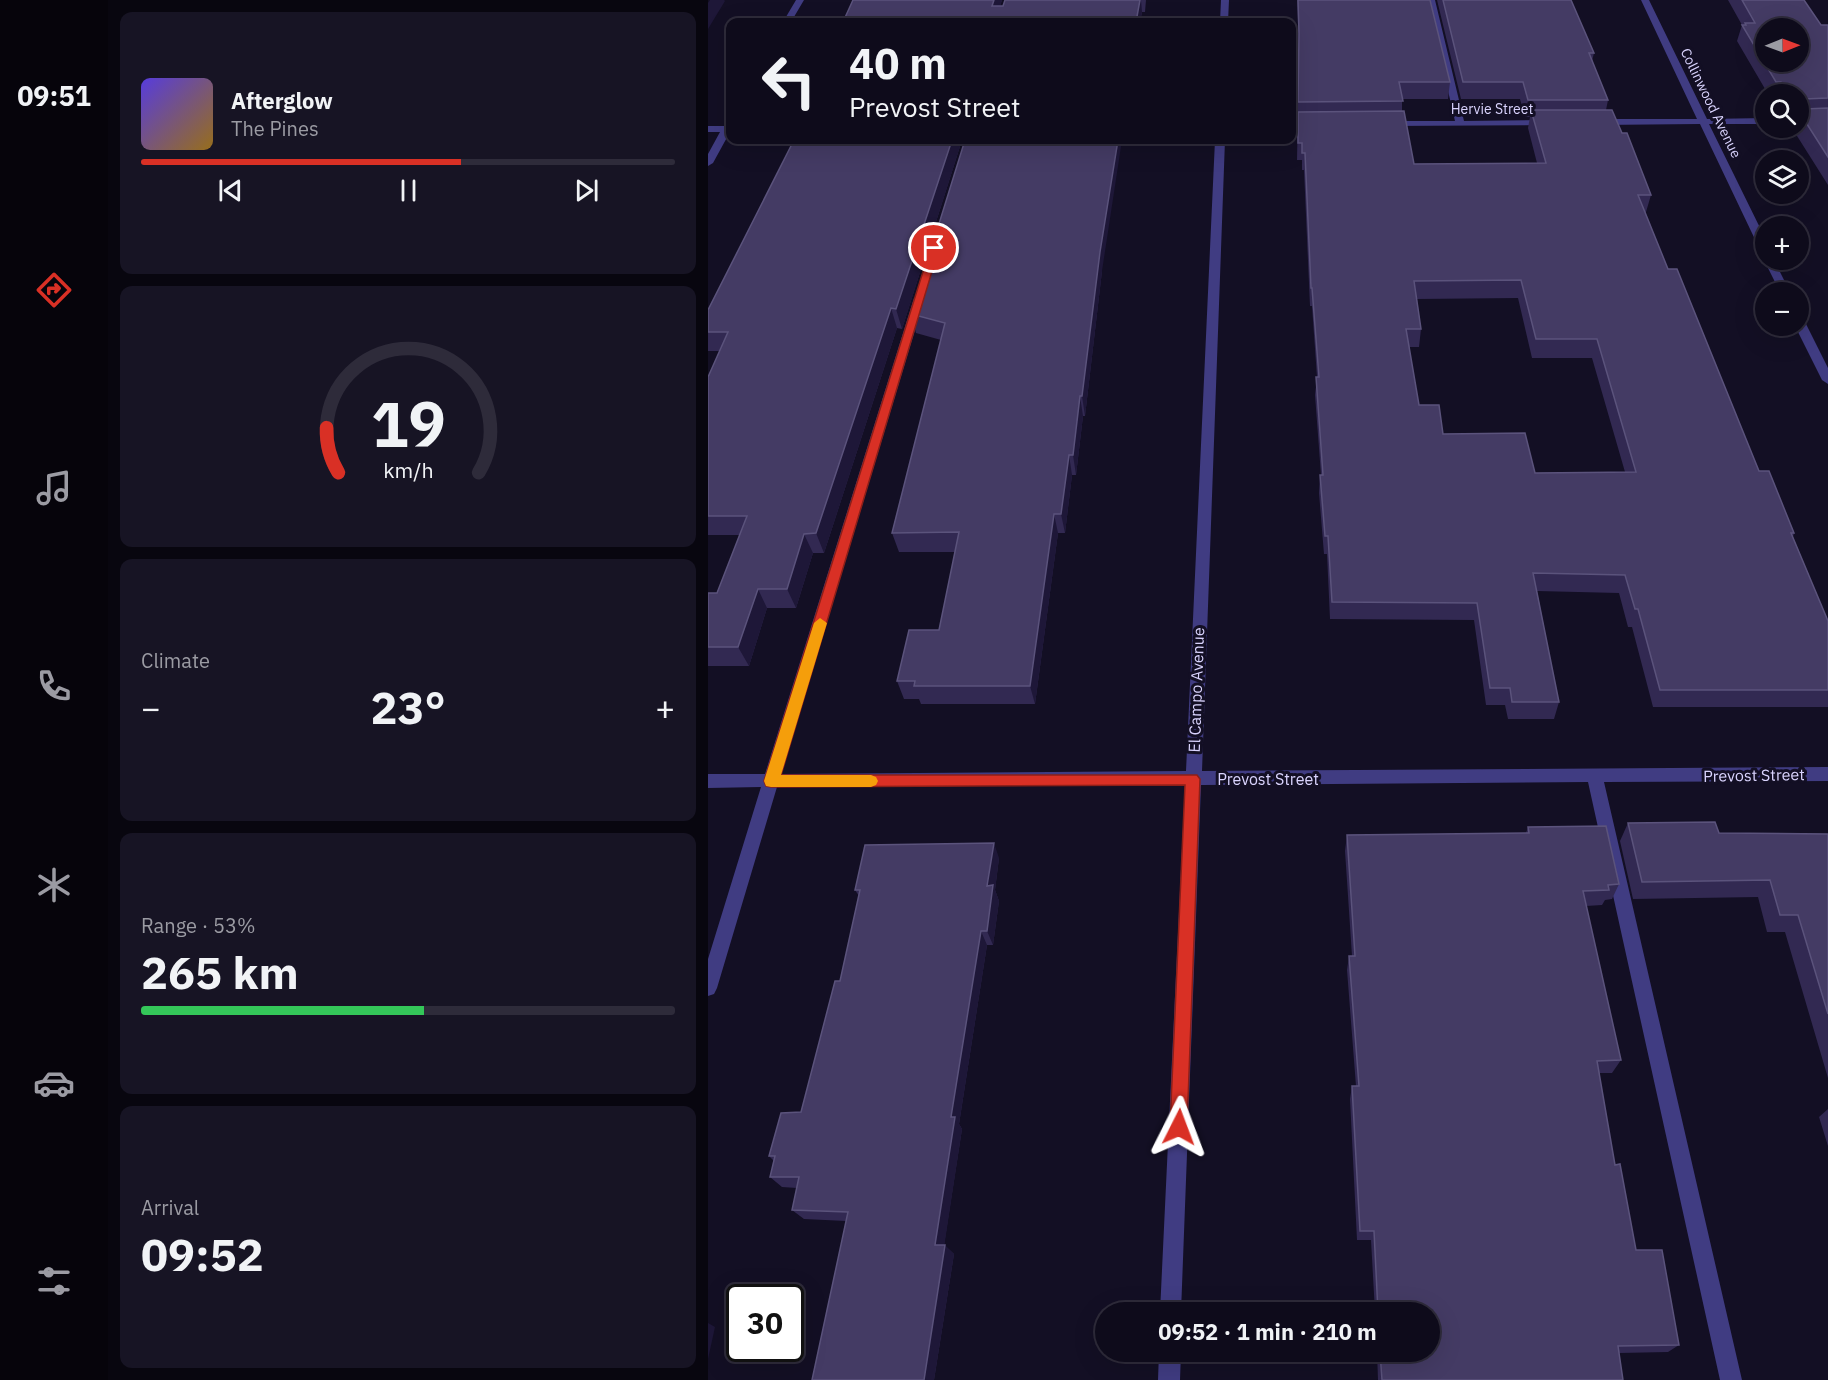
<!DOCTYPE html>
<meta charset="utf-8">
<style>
:root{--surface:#0e0b1b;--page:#171424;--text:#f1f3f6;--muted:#9b9ba3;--line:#2e2b3a;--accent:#d93025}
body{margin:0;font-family:"IBM Plex Sans",sans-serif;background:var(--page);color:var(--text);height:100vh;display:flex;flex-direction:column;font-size:22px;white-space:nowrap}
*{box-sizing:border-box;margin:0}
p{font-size:20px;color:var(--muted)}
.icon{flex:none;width:33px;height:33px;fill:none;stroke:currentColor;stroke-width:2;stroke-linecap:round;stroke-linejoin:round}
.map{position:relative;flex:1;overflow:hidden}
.side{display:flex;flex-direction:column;gap:12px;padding:12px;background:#08060f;width:600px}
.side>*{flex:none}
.guide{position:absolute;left:18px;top:18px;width:570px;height:126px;border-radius:12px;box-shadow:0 6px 24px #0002,0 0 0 2px var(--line);background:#0e0b1b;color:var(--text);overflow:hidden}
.needle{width:39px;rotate:89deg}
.fabs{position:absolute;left:1047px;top:18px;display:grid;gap:12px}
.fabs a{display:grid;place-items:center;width:54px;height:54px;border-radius:50%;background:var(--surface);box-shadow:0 6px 24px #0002,0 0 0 2px var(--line);font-size:30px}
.speed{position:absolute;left:18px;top:1284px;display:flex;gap:12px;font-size:30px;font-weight:700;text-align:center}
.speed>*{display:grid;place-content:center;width:78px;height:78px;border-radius:50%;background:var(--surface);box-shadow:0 6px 24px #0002,0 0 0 2px var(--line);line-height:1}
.speed .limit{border:3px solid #111;border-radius:9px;background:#fff;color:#111}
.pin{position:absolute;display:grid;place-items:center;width:51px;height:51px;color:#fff;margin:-26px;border:3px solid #fff;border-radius:50%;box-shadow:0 2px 6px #0007}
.me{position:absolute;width:66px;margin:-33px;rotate:3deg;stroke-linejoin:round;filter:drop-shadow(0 0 4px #0008)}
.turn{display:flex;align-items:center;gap:21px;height:126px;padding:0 24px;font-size:27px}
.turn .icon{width:78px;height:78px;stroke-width:2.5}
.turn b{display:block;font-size:42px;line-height:51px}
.big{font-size:45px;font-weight:700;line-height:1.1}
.side .widget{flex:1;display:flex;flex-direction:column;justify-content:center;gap:9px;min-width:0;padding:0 21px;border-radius:12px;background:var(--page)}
.side .dial{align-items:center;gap:0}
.dial svg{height:156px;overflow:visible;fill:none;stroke:var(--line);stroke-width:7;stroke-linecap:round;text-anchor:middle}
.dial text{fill:var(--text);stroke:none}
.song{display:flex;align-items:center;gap:18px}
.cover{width:72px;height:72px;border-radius:9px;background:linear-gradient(135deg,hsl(250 70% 55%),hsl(40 70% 35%))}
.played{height:6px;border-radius:3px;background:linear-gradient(90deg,var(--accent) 60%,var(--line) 60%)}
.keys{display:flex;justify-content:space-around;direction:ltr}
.heat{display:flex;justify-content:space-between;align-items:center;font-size:33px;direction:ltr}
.charge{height:9px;border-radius:4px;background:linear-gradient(90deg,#34c759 53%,var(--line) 0)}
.trip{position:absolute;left:387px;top:1302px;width:345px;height:60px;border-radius:30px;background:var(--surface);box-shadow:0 6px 24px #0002,0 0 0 2px var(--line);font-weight:700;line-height:60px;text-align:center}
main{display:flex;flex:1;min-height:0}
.tabs{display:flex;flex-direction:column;width:108px;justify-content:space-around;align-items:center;background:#06040b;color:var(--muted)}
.tabs .icon{width:42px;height:42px}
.tabs .current{color:var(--accent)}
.tabs b{font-size:27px;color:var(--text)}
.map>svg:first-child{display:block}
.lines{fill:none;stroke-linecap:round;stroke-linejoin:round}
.minor{fill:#403c82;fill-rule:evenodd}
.wall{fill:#322952;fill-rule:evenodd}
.shaded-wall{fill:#1e1738}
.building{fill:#443b64;stroke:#5b537c;stroke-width:1.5;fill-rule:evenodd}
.route{fill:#d93025;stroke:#8d1f18;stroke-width:1.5}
.slow{fill:#f59e0b}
.labels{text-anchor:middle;stroke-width:6;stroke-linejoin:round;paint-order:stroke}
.far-street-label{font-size:14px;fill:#dad4fe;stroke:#130f24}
.street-label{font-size:16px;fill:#dad4fe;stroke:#130f24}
</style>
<main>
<nav class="tabs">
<b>09:51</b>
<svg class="icon current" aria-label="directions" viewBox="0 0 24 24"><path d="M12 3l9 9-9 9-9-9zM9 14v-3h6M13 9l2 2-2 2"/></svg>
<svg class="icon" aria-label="music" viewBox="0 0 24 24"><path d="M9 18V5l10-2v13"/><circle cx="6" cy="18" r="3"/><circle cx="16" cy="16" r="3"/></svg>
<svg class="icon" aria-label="phone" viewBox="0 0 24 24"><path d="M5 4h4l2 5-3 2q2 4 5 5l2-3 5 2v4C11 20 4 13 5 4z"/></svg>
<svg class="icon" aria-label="climate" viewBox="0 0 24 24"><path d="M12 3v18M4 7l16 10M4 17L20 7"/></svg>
<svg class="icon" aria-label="car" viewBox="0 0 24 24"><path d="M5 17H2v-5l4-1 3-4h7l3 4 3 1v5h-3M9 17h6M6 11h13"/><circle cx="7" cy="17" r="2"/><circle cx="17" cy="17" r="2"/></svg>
<svg class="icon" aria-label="filters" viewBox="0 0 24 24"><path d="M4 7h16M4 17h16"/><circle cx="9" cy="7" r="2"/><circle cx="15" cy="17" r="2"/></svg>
</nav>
<section class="side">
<div class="widget">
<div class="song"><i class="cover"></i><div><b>Afterglow</b><p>The Pines</p></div></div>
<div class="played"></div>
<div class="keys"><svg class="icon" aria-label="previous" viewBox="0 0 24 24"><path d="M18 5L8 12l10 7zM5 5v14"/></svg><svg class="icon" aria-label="pause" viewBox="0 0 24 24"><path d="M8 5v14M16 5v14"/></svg><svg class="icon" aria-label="next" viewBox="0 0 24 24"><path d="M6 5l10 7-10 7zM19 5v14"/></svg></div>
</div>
<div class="widget dial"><svg viewBox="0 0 100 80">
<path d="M14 69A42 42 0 1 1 86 69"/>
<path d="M14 69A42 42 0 0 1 8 46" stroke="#d93025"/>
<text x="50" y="56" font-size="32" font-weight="700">19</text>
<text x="50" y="72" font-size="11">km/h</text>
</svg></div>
<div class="widget"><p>Climate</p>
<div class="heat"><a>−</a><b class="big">23°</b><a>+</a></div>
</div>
<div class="widget"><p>Range · 53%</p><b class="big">265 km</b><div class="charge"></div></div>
<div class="widget"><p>Arrival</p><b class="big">09:52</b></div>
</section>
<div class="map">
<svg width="1120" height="1380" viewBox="0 0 1120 1380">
<rect width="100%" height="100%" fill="#130f24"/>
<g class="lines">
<path class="minor" d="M88,0H96L83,22H75Z
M513,0H521L520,22H512Z
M719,0H727L756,121L842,120L847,123L845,125L677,126V122L680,121H747Z
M933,0H941L999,119L1058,118V124H1001L1058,240V255L1053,252L992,124L890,125L885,122L890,119H989Z
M22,120V132L5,163L0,166V154L12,132H0V126H16Z
M584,121H611L616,124L611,127H584Z
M507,140H517L494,771L1120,767V781L896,782L1034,1380H1012L880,782L493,785L473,1312H452L477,785L69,787L9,988L6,994L0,996V959L53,787L0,788V774H57L206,298H214L216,300L73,774L478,771Z
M1057,258L1066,260L1082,292H1072L1056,260Z
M1090,317L1096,320L1120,368V384L1114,380L1087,326H1090Z
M451,1352H473L472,1380H450Z"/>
</g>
<path class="wall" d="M145,0H294L292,6H295L297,0H438L437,12H434L432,22H135Z
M589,0H722L742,82L740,99H694V111L706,164L829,163L820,128L822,117H817L812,99H753L729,0H863L886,53L884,61L900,100L898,110L914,133L943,195L938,212H937L960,269L1051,471L1086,533L1085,537L1120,621V707H945L924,627H920L911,593L829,591L851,702L846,719H800L797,705H778L766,620L622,619L619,554H616L611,493L612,475H613L607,395L609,377L604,306H602L596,170H594V160H589L591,50ZM810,298L824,358H884L917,472L827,473L735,434L711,405L701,347H711L713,329L709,299Z
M1020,0H1096L1113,25H1120V185L1084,128H1090V94H1060L1029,41L1034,25Z
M254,140L194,329L189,328L116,553H105L88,608H59L41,666H0V593H9L32,535H0V377L12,351H0V310Z
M394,271L377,416H375L368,475H364L357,533H350L327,704H213L211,699H196L189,681L231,630L247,552H191L184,533L233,340L208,333L203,314Z
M920,823L1011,833L1120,834V1078L1077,932H1059L1050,897L925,899L912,841Z
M820,827L911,884L904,899L897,900L894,905L878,906L913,1060L904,1073H891L907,1165L928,1250L971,1345L960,1352L911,1353L915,1380H670L669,1352H722V1312H667L663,1240H649L642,1099L644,1086H648L639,970L641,956H644L637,851L639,835L818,833Z
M291,858L287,890L291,901L285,945H279L251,1124L254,1129L236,1245L246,1254L226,1380H104L138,1221L96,1219L84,1210L89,1188L74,1187L62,1177L66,1161L61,1156L93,1112L132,981L151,896L147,890Z
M1120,1109V1146L1111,1117Z"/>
<path class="shaded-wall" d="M2,0H16L17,1L0,29V3Z
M286,0H294L287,22L284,6Z
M432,0H433L434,12L432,22H428Z
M244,140H254L194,329L188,309Z
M410,140H414L394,271L377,416L374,396L392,252Z
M183,308L189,328L116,553L108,533Z
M372,396L375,416L368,475L365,455Z
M361,455L364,475L357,533L353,514Z
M346,514L350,533L327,704L322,686Z
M96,534L105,553L88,608L79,589Z
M50,589L59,608L41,666L30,647Z
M286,843L291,858L287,890L291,901L285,945L279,931V886Z
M273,931L279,945L251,1124L254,1129L235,1254L227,1245L243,1117Z
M237,1245L246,1254L226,1380H216Z
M0,1323L7,1327L0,1359Z"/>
<path class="building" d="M145,0H286L284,6H295L297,0H432L428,22H135Z
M590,0H722L742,82H691L695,101L590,102L591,33Z
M735,0H863L886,53H881L900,100H820L815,82H755Z
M1034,0H1096L1113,25H1120V98L1096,99L1094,101L1096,109L1120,108V157L1090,110V94H1080L1073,82H1068L1034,25H1038L1037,23H1047ZM1058,28H1090V62H1058Z
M823,110H904L914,133H919L943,195H930L960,269H969L1051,471H1061L1086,533H1083L1120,621V690H952L930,609H927L917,575L825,573L851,702H804L802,688H782L769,603L624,602L620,536H617L612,475H615L608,377H611L604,288H603L597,153H594V143H590V112L696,111L706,164L838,163ZM813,280L828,339H889L928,472L827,473L817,433L735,434L731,405H711L698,329H713L706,281Z
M86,140H244L188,309L183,308L108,533L96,534L79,589H50L30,647H0V593H9L39,516H0V377L20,332H0V310Z
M257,140H410L392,252L374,396H372L365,455H361L353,514H346L322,686H206L207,681H189L201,630H231L251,532L184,533L237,323L203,314Z
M1007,822L1011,833L1120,834V1014L1090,915H1072L1062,880L934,882L920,823Z
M898,826L911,884L900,885L901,890L875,891L913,1060L889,1061L907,1165L912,1164L928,1250H954L971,1345L910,1346L915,1380H674L672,1352H722V1312H670L666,1231H652L644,1086H651L641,956H647L639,835L821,833L820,827Z
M286,843L279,886L285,885L279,931H273L243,1117H247L227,1245H237L216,1380H104L140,1212L84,1210L91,1177H62L67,1156H61L73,1113L93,1112L127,981H132L152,890H147L157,845Z"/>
<path class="route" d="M223,246L231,248L73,775H489L492,779L479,1127L477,1133L471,1136L464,1133L462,1127L477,785L63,787L58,786L56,781Z"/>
<path class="slow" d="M112,618L119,623L73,775H163L168,777L170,781L168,785L163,787H63L58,786L56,781L106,623Z"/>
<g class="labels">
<g class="far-street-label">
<text transform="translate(1003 103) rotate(64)" y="5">Collinwood Avenue</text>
<text x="784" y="114">Hervie Street</text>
</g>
<g class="street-label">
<text transform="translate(488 690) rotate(-88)" y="6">El Campo Avenue</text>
<text transform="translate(1046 775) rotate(-1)" y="6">Prevost Street</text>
<text x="560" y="785">Prevost Street</text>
</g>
</g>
</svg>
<div class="fabs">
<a><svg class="needle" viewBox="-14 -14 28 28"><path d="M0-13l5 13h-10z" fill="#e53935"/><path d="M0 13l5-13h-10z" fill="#9b9ba3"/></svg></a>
<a><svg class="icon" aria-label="search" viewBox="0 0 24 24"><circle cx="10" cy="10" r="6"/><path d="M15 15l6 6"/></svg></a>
<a><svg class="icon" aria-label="layers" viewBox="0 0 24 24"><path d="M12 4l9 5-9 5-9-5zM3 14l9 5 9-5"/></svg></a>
<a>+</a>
<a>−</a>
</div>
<div class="speed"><div class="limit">30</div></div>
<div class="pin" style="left:226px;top:248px;background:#d93025"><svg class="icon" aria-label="arrive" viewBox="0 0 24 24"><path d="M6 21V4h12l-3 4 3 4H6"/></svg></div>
<svg class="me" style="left:471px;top:1127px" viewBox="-20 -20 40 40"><path d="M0-17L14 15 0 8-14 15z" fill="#d93025" stroke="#fff" stroke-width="4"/></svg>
<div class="trip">09:52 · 1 min · 210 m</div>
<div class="guide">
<div class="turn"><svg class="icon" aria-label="left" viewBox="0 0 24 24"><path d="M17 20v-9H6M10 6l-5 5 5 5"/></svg><div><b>40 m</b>Prevost Street</div></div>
</div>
</div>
</main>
